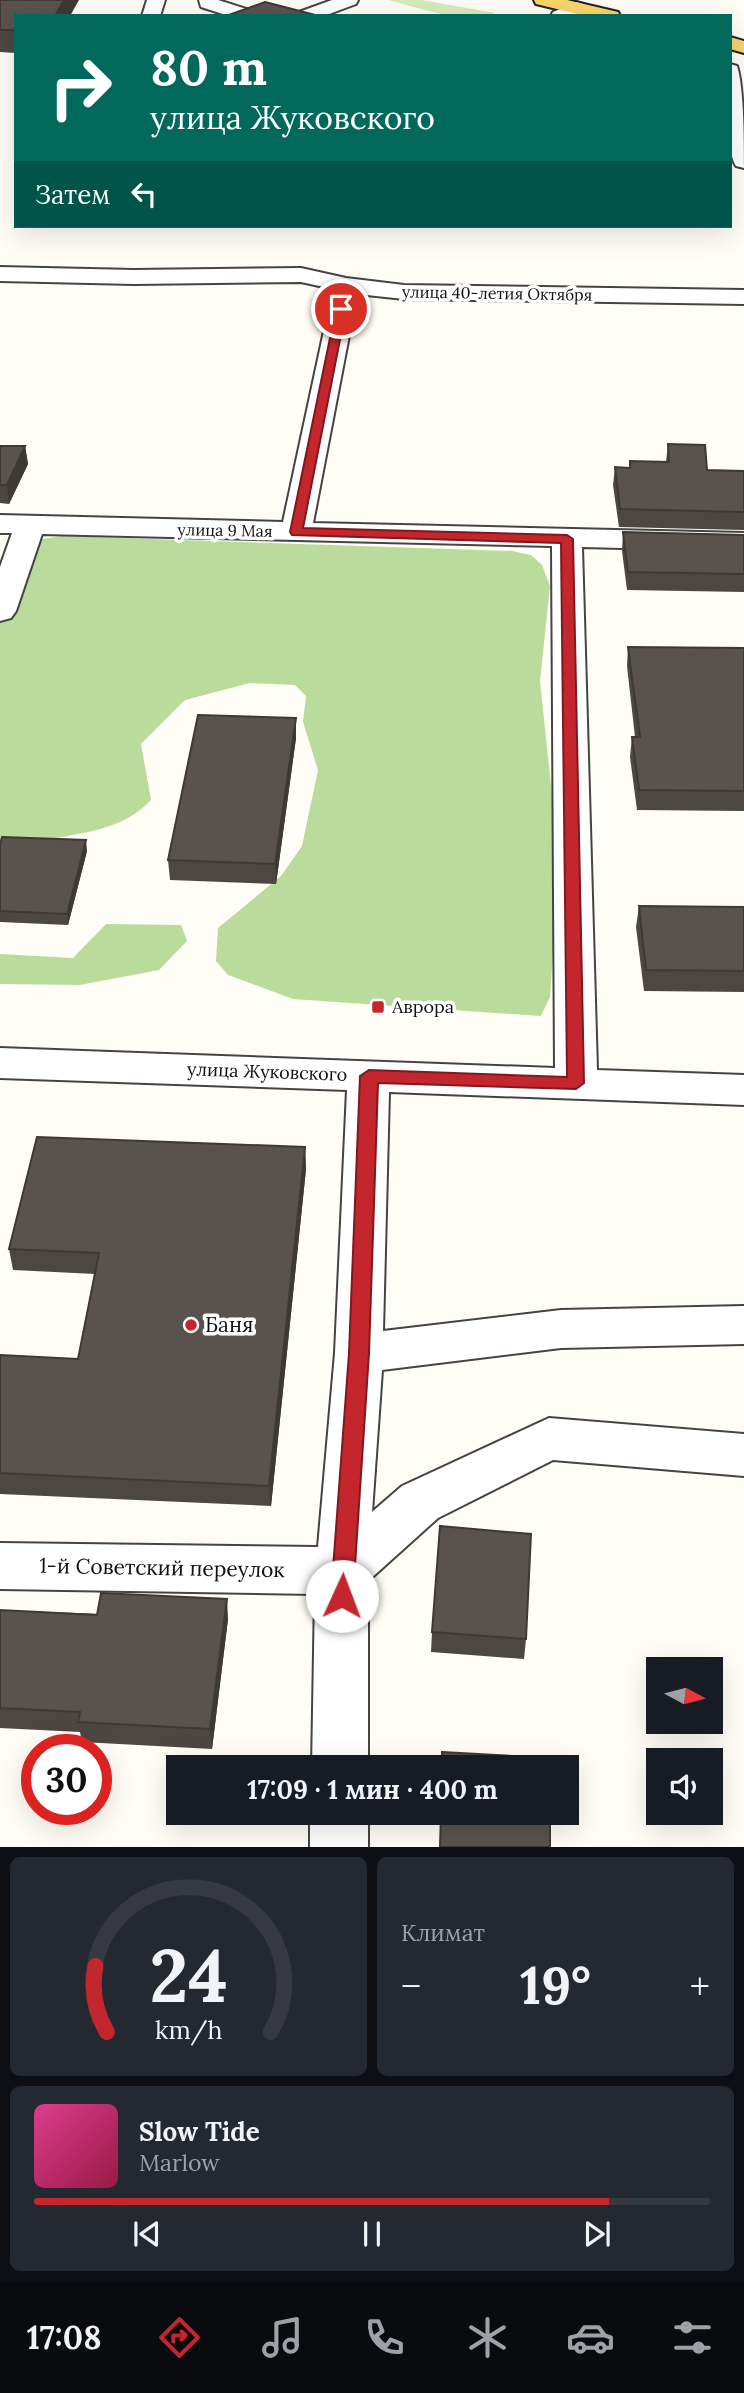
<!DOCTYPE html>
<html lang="ru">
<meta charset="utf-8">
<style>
:root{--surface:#171b24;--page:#242831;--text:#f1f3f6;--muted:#9ea1a6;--line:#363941;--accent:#c4262e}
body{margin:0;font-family:Lora,serif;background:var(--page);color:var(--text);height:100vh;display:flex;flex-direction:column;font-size:26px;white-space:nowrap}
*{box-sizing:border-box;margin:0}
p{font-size:23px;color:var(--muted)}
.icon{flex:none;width:38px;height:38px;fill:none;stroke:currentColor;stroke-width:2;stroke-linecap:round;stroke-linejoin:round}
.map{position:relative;height:1847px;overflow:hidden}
.side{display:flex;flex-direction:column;gap:10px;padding:10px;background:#0d0f14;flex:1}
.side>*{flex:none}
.guide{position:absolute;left:14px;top:14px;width:718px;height:214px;border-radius:0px;box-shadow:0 7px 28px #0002;background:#00695c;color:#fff;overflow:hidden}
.needle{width:46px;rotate:97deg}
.tools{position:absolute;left:646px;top:1657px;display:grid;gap:14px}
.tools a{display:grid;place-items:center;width:77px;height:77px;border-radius:0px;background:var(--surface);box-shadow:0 7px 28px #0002;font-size:35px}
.speed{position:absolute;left:21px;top:1734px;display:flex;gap:14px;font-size:35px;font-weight:700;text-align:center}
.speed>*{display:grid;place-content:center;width:91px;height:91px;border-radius:50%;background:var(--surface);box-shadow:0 7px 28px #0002;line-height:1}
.speed .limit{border:10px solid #d22;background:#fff;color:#111}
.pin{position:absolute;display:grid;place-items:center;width:60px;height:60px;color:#fff;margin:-30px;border:4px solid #fff;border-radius:50%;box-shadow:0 2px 7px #0007}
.me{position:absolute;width:77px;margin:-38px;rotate:2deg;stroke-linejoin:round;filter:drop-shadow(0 0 5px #0008)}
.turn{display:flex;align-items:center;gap:24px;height:147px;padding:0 21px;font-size:32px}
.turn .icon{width:91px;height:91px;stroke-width:2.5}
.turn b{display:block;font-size:49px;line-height:60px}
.then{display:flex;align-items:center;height:66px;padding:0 21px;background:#0003;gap:14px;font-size:26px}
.big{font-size:52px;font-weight:700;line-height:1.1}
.side .widget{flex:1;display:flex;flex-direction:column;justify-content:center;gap:10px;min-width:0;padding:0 24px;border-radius:10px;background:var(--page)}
.side .dial{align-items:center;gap:0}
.dial svg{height:182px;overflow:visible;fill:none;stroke:var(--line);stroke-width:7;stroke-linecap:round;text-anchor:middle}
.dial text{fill:var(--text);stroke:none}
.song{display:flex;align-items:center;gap:21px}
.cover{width:84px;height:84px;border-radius:10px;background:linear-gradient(135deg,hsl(330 70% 55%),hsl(340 70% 35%))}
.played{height:7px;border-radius:4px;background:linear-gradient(90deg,var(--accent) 85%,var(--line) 85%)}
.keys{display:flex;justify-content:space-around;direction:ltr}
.heat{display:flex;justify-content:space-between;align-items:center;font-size:38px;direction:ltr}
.side .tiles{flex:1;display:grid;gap:10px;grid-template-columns:1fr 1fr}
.widget:last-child{grid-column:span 2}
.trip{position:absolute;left:166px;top:1755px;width:413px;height:70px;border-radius:0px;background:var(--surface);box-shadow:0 7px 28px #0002;font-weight:700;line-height:70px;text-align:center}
.dock{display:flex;height:112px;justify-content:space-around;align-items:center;background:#090b0e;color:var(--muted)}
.dock .icon{width:49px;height:49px}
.dock .on{color:var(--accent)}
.dock b{font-size:32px;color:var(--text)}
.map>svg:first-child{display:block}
.green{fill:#d5ebbd}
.forest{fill:#b9dc9c}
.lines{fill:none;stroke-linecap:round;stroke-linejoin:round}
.minor-casing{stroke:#444;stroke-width:4}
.major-casing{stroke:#222;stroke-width:4}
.minor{fill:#fff;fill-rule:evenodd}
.major{fill:#f9d66b;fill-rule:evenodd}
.wall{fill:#4d4742}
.shaded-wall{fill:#3f3936}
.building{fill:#5a524d;stroke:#3f3936;stroke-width:2}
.route{fill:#c4262e;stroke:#7f191e;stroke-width:2}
.poi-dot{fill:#c4262e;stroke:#fff;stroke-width:2.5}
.labels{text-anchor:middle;stroke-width:7;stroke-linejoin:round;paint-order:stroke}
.far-street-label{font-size:16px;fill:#111;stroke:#fff}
.poi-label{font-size:18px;fill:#111;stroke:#fff;text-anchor:start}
.street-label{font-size:18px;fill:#111;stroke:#fff}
.near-poi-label{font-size:21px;fill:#111;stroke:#fff;text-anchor:start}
.near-street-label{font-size:21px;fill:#111;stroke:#fff}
</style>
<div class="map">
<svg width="744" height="1847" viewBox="0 0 744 1847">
<rect width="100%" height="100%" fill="#fffdf5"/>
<path class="green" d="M388,0H422L495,13C469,26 416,7 388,0Z"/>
<path class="forest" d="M61,536L512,551L531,555L542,565L550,586L540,681L559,861L550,997L541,1016L293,999L228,975L216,961L218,928L281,876L302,846L318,770L303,722L306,696L295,685L250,683L185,700L141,744L151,800C116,837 69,831 24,846C16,849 8,855 0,860V562C17,542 35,540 61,536Z
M106,924L181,925L187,941L159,970L80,985L0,984V954L73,958Z"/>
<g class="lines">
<g class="minor-casing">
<path id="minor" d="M147,0H165L160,16H142Z
M199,0H218L256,12L258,16H229L201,7Z
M332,0H358L356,4L324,16H297L299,12Z
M576,2L583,4L585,8C577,19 563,16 551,16L553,12Z
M730,64L737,66C744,87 744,142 744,168L736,166C724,147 729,87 730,64Z
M0,267L134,270L301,268L346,278L404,285L744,290V304L404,299L357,294L313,523L744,533V551L582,547L597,1070L744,1075V1105L389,1092L383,1331L561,1310L744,1306V1344L561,1348L382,1370L372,1512L402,1486L549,1418L744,1434V1476L553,1460L438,1518L368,1581V1768H312L315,1594L0,1589V1543L318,1547L335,1353L347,1090L0,1078V1048L555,1068L552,546L42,534L16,611L11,618L0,621V567L12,533H0V515L283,522L333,289L301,282L134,284L0,281Z
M310,1813H368V1847H310Z"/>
</g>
<g class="major-casing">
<path id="major" d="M534,0H567L618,12L620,16H586L536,4Z
M730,37L744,41V53L730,49Z"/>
</g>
<use href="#minor" class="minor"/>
<use href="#major" class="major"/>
</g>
<path class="wall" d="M0,0L16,16V53L0,52Z
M668,444L707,470L744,471V530L619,527L613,485L615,467L629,468L630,461L666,462Z
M0,446H25L28,464L9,504L0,503Z
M623,532L744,535V592L627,590L622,551Z
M628,647L744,648V811L637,810L630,757L632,737H635L627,666Z
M296,718V738L276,884L170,880L168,860Z
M0,845L87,851L68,925L0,922Z
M639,906L744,907V992L644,991L636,927Z
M305,1147L306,1169L271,1506L0,1494V1355L78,1359L95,1274L13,1270L9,1249Z
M0,1610L228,1619L212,1749L82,1742L80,1732L0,1728Z
M432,1632L526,1639L524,1659L431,1652Z"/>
<path class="shaded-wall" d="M64,0H79L70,16H55Z
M25,446L28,464L9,504L7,485Z
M296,718V738L276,884L275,864Z
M86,840L87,851L68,925L67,914Z
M305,1147L306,1169L271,1506L269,1486Z
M227,1599L228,1619L212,1749L210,1729Z"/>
<path class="building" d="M0,0H64L55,16H16V30H0Z
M265,2L319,16H226Z
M668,444L705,445L707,470L744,471V512L620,509L615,467L630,468V461L669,462Z
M0,446H25L7,485H0Z
M623,532L744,535V574L628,572Z
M628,647L744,648V791L639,790L632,737H640Z
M198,715L296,718L275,864L168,860Z
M2,837L86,840L67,914L0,911V845Z
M639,906L744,907V971L646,970Z
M37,1137L305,1147L269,1486L0,1473V1355L78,1359L99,1253L9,1249Z
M440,1526L531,1534L526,1639L432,1632Z
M101,1593L227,1599L210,1729L78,1722L80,1712L0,1708V1610L97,1615Z
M442,1752L550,1758V1768H442Z
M441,1813H550V1847H440Z"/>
<path class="route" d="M341,306L346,309L303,528L567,535L573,539L584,1083L576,1089L378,1083L369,1353L353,1596L350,1603L342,1606L334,1603L331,1596L349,1353L360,1076L369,1070L567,1077L561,543L292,535L290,532L336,309Z"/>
<g class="poi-dot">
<rect x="371" y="1000" width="14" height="14" rx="3.5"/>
<circle cx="191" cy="1325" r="7"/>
</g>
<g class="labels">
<g class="far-street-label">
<text transform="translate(497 293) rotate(1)" y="6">улица 40-летия Октября</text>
<text transform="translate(225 530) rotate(1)" y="6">улица 9 Мая</text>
</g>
<g class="poi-label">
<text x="392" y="1013">Аврора</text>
</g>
<g class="street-label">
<text transform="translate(267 1072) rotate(2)" y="6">улица Жуковского</text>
</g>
<g class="near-poi-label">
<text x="205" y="1332">Баня</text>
</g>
<g class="near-street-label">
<text transform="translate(162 1568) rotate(1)" y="7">1-й Советский переулок</text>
</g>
</g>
</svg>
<div class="tools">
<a><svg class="needle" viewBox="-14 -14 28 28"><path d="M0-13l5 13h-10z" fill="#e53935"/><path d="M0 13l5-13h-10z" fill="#9ea1a6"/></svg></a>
<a><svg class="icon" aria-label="sound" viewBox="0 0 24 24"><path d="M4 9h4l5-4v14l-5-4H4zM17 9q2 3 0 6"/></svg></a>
</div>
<div class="speed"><div class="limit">30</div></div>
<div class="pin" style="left:341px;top:309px;background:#d93025"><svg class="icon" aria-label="arrive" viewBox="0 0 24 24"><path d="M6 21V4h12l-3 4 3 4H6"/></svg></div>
<svg class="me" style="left:342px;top:1596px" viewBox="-20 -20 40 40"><circle r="19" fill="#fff"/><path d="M0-13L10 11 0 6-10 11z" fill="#c4262e"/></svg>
<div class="trip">17:09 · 1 мин · 400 m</div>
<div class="guide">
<div class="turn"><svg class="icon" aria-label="right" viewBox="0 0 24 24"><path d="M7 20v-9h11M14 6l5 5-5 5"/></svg><div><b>80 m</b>улица Жуковского</div></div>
<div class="then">Затем<svg class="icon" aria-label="left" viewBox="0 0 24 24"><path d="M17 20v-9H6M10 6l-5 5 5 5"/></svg></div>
</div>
</div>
<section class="side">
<div class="tiles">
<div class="widget dial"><svg viewBox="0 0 100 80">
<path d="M14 69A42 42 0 1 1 86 69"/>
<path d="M14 69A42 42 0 0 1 9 40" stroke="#c4262e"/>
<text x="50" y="56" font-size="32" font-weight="700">24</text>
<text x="50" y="72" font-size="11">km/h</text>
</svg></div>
<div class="widget"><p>Климат</p>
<div class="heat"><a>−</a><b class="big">19°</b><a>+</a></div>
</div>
<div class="widget">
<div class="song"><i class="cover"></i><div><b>Slow Tide</b><p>Marlow</p></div></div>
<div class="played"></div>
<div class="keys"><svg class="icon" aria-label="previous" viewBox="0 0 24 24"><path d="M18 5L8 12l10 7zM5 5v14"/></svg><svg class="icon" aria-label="pause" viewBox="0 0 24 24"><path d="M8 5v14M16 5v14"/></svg><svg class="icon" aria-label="next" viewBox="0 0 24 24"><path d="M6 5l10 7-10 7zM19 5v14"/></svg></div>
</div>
</div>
</section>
<nav class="dock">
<b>17:08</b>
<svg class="icon on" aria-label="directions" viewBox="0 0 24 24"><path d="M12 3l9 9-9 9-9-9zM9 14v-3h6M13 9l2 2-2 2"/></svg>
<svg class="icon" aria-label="music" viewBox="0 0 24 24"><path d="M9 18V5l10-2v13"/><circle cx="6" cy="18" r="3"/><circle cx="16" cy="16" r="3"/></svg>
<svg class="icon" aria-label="phone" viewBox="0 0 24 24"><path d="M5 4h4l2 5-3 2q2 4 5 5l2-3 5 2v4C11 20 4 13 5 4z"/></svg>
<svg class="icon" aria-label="climate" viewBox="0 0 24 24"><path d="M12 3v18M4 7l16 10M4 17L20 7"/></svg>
<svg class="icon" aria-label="car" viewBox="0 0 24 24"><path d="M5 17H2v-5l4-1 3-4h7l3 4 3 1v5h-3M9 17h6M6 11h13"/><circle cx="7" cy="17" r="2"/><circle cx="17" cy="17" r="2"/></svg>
<svg class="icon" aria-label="filters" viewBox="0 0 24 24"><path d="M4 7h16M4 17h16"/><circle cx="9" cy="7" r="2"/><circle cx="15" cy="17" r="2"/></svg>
</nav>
